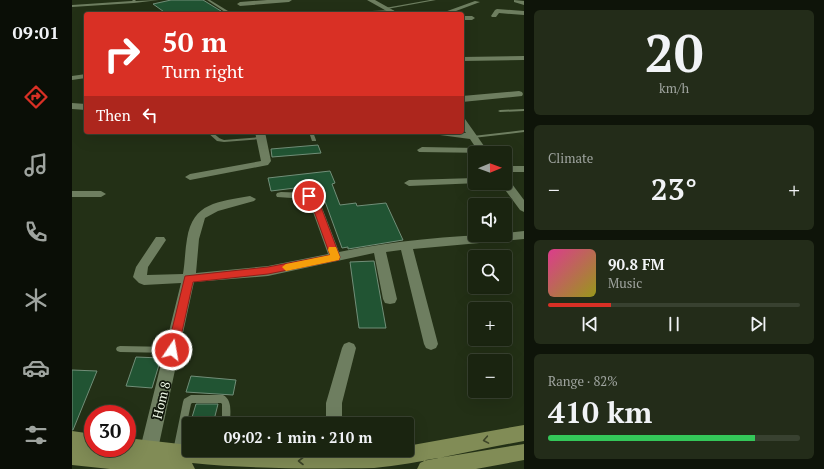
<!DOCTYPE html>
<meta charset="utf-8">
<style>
:root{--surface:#1a2410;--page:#232c19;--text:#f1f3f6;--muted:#9fa49f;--line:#384130;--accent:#d93025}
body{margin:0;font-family:"PT Serif",serif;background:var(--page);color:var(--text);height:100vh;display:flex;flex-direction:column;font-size:15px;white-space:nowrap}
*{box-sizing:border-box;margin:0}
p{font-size:13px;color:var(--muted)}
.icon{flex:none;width:22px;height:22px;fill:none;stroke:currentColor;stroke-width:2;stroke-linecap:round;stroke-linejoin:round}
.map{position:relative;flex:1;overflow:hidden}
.drawer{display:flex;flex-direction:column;gap:10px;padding:10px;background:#0e1409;width:300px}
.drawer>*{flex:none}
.hud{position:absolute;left:12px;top:12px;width:380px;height:122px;border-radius:4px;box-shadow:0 4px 16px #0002,0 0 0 1px var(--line);background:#d93025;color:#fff;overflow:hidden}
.needle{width:26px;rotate:89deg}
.controls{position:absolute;left:396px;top:146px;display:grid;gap:8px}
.controls a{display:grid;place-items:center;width:44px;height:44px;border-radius:4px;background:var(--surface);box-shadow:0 4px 16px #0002,0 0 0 1px var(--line);font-size:20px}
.speed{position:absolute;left:12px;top:405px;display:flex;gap:8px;font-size:20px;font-weight:700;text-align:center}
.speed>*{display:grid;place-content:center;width:52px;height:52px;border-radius:50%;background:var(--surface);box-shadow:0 4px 16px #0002,0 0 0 1px var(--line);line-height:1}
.speed .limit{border:6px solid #d22;background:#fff;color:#111}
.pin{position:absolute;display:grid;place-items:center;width:34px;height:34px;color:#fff;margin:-17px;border:2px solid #fff;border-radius:50%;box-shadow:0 1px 4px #0007}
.me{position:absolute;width:44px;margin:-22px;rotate:12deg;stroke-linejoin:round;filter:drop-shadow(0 0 3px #0008)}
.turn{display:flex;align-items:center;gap:14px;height:84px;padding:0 12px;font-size:18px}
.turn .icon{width:52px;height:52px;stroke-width:2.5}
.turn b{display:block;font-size:28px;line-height:34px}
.then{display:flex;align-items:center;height:38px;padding:0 12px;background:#0003;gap:8px;font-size:15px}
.big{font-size:30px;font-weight:700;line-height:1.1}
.drawer .card{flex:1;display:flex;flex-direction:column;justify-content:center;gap:6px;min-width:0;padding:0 14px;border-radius:6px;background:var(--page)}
.drawer .dial{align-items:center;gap:0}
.dial b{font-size:52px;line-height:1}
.song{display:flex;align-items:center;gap:12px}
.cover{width:48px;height:48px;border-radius:6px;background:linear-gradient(135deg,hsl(330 70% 55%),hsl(60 70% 35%))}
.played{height:4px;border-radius:2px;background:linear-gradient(90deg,var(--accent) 25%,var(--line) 25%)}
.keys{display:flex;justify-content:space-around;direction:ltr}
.heat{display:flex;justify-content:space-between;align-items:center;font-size:22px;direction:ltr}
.charge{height:6px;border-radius:3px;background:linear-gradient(90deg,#34c759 82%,var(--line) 0)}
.trip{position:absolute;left:110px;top:417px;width:232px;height:40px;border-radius:4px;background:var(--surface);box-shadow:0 4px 16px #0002,0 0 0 1px var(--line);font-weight:700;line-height:40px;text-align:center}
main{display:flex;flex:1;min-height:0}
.dock{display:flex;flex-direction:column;width:72px;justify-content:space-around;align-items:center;background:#0a0e06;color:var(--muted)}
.dock .icon{width:28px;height:28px}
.dock .selected{color:var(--accent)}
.dock b{font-size:18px;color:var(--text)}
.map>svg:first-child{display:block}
.building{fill:#215433;stroke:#718e78}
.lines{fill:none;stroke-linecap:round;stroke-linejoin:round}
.lane{fill:#6e7e60;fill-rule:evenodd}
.street{fill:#6e7e60;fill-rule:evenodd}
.secondary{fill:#818c56;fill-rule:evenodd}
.oneway{stroke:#3d4528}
.route{fill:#d93025;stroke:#8d1f18}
.slow{fill:#f59e0b}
.labels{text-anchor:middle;stroke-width:3.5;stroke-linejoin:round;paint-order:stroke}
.street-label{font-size:13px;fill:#eef7e6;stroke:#10160a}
</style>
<main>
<nav class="dock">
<b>09:01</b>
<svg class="icon selected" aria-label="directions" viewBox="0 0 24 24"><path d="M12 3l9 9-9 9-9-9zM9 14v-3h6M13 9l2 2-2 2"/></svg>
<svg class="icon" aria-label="music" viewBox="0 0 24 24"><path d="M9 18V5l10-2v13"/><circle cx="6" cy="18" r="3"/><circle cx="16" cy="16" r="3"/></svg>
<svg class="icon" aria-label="phone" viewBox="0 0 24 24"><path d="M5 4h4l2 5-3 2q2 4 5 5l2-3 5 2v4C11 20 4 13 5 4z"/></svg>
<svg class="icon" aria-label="climate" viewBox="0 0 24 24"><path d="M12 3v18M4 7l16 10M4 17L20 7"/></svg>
<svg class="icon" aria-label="car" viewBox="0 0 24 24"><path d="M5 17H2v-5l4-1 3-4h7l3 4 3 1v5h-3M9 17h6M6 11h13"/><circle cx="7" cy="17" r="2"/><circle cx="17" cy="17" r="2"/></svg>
<svg class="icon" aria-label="filters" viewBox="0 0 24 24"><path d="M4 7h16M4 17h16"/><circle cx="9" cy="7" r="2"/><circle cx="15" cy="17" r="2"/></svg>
</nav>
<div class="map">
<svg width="452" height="469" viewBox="0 0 452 469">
<rect width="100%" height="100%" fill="#233016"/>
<path class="building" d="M99,0H131L149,11L134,14H95L81,4Z
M246,145L249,153L200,157L199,149Z
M258,171L263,183L260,184L268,205L284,203L285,206L314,203L331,240L276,249V247L270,248L247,185L199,191L196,178Z
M302,261L314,328H287L278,262Z
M64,357L89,358L80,388L54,386Z
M0,370L25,371L1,430H0Z
M119,376L164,380L161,395L114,392Z
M124,404H146L141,424H118Z"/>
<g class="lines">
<path class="lane" d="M61,0H63L64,1L87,0L62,3L0,7V5L60,1Z
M135,0H138L156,11L153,12Z
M358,0H364L315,9L313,8Z
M320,10L322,11L321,12L280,14L278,13L280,12Z
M452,109V111L428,112L426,111L428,110Z
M452,130V132L401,138L399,137L401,136Z
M135,132C144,132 144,138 152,140L189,137L191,138L189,139L152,142L145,141Z
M237,132H241L244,140V141H240Z
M48,346L100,347L103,348L104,350L103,352L100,353L48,352L45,351L44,349L45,347Z
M119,395H151C161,400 158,414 158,424H150V404L149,403H120L119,404L109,451L108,454L105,455L102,454L101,451L111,402L112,399Z"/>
<path class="street" d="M195,0H220L217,2L168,6L165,4L168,2Z
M295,0H303L328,14H320Z
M442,0L452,1V5L442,2Z
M403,1L408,2L376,14H367Z
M425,9L452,11V15L427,13L424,17H420L419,16L423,10Z
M390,16H400L403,18L400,20H390Z
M452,56V60L390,61V57Z
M14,74V78L0,80V76Z
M447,91L450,92L451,94L450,96L390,102V96Z
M0,103L14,104V110L0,109Z
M390,118L393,119L417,153L347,152L345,150L350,147L404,148L398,139L368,135L363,132L394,133L390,128Z
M183,132H193L199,161L196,165L118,180L113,177L118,174L189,161Z
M433,166H452V172H433Z
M403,178V183H407L337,186L332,183L337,180Z
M433,179L437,180L452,200V212L448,210L428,183H433Z
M0,191H29L34,194L29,197H0Z
M209,192L237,193L246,197L267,252C322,241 378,235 433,235V233L452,231V239L341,249L366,344L364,348L359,350L354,348L352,344L329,250L314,252L325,299L323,303L318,304L313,303L311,299L302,253L196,276L122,282L86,449L83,455L77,457L71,455L68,449L109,283L72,285L67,283L61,277L64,267L84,237H92L94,240L76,267L75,275L111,274C113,262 113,250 115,239C121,202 146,202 178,196L184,199L182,201L146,211L133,218L127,239L124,273L196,266L256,254L237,201L235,199L205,197L204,195L205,193Z
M277,342L282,344L284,348L270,403V424H254V403L270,348L272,344Z"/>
<path class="secondary" d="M452,425V441C402,450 353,463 302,468C244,469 179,469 120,463L123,469H38L0,465V447L9,448L0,447V431L21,434V448H27L22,450L52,453L49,452L47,448H55V438L117,445V450H166L241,453L335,450V446Z
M452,444V460L404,469H345L348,463L354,460Z"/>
</g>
<defs><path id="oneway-chevron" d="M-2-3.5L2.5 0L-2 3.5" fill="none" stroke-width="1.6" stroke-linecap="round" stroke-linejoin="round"/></defs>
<g class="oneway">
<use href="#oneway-chevron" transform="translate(414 440) rotate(170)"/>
<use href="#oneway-chevron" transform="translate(229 461) rotate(180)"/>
</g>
<path class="route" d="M234,194H240L246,199L268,257L267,260L196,274L121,282L106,350L105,353L100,354L96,353L95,350L113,276L196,267L258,255L238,200L233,196Z"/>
<path class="slow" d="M257,247H264L268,257L267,260L214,271L210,267L214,264L258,255L256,250Z"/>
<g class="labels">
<g class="street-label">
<text transform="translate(89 400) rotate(-76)" y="5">Hom 8</text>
</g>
</g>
</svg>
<div class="controls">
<a><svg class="needle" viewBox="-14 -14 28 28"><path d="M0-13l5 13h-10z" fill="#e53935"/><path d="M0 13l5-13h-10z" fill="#9fa49f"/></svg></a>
<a><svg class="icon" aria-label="sound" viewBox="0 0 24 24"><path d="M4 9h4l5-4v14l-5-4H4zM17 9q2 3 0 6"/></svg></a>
<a><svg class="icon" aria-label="search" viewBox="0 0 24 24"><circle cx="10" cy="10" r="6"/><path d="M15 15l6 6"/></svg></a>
<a>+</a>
<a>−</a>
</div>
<div class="speed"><div class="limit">30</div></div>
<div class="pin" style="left:237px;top:196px;background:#d93025"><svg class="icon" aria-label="arrive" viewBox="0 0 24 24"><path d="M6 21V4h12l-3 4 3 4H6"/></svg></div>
<svg class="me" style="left:100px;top:350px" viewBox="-20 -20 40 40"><circle r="17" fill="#d93025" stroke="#fff" stroke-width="3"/><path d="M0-11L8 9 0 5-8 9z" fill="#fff"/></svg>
<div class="trip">09:02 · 1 min · 210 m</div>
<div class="hud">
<div class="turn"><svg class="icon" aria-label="right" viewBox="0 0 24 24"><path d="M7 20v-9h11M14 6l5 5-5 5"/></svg><div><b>50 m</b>Turn right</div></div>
<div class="then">Then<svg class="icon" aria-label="left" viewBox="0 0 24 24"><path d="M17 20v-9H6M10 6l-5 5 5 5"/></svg></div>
</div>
</div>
<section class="drawer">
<div class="card dial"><b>20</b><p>km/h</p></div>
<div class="card"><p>Climate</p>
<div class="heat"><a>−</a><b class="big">23°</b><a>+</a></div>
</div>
<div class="card">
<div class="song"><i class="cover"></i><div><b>90.8 FM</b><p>Music</p></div></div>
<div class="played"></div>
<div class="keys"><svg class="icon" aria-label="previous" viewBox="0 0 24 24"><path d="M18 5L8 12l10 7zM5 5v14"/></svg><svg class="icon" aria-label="pause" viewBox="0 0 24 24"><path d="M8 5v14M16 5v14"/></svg><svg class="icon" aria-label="next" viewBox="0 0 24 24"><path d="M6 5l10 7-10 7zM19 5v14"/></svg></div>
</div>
<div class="card"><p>Range · 82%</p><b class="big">410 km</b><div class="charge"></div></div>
</section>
</main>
